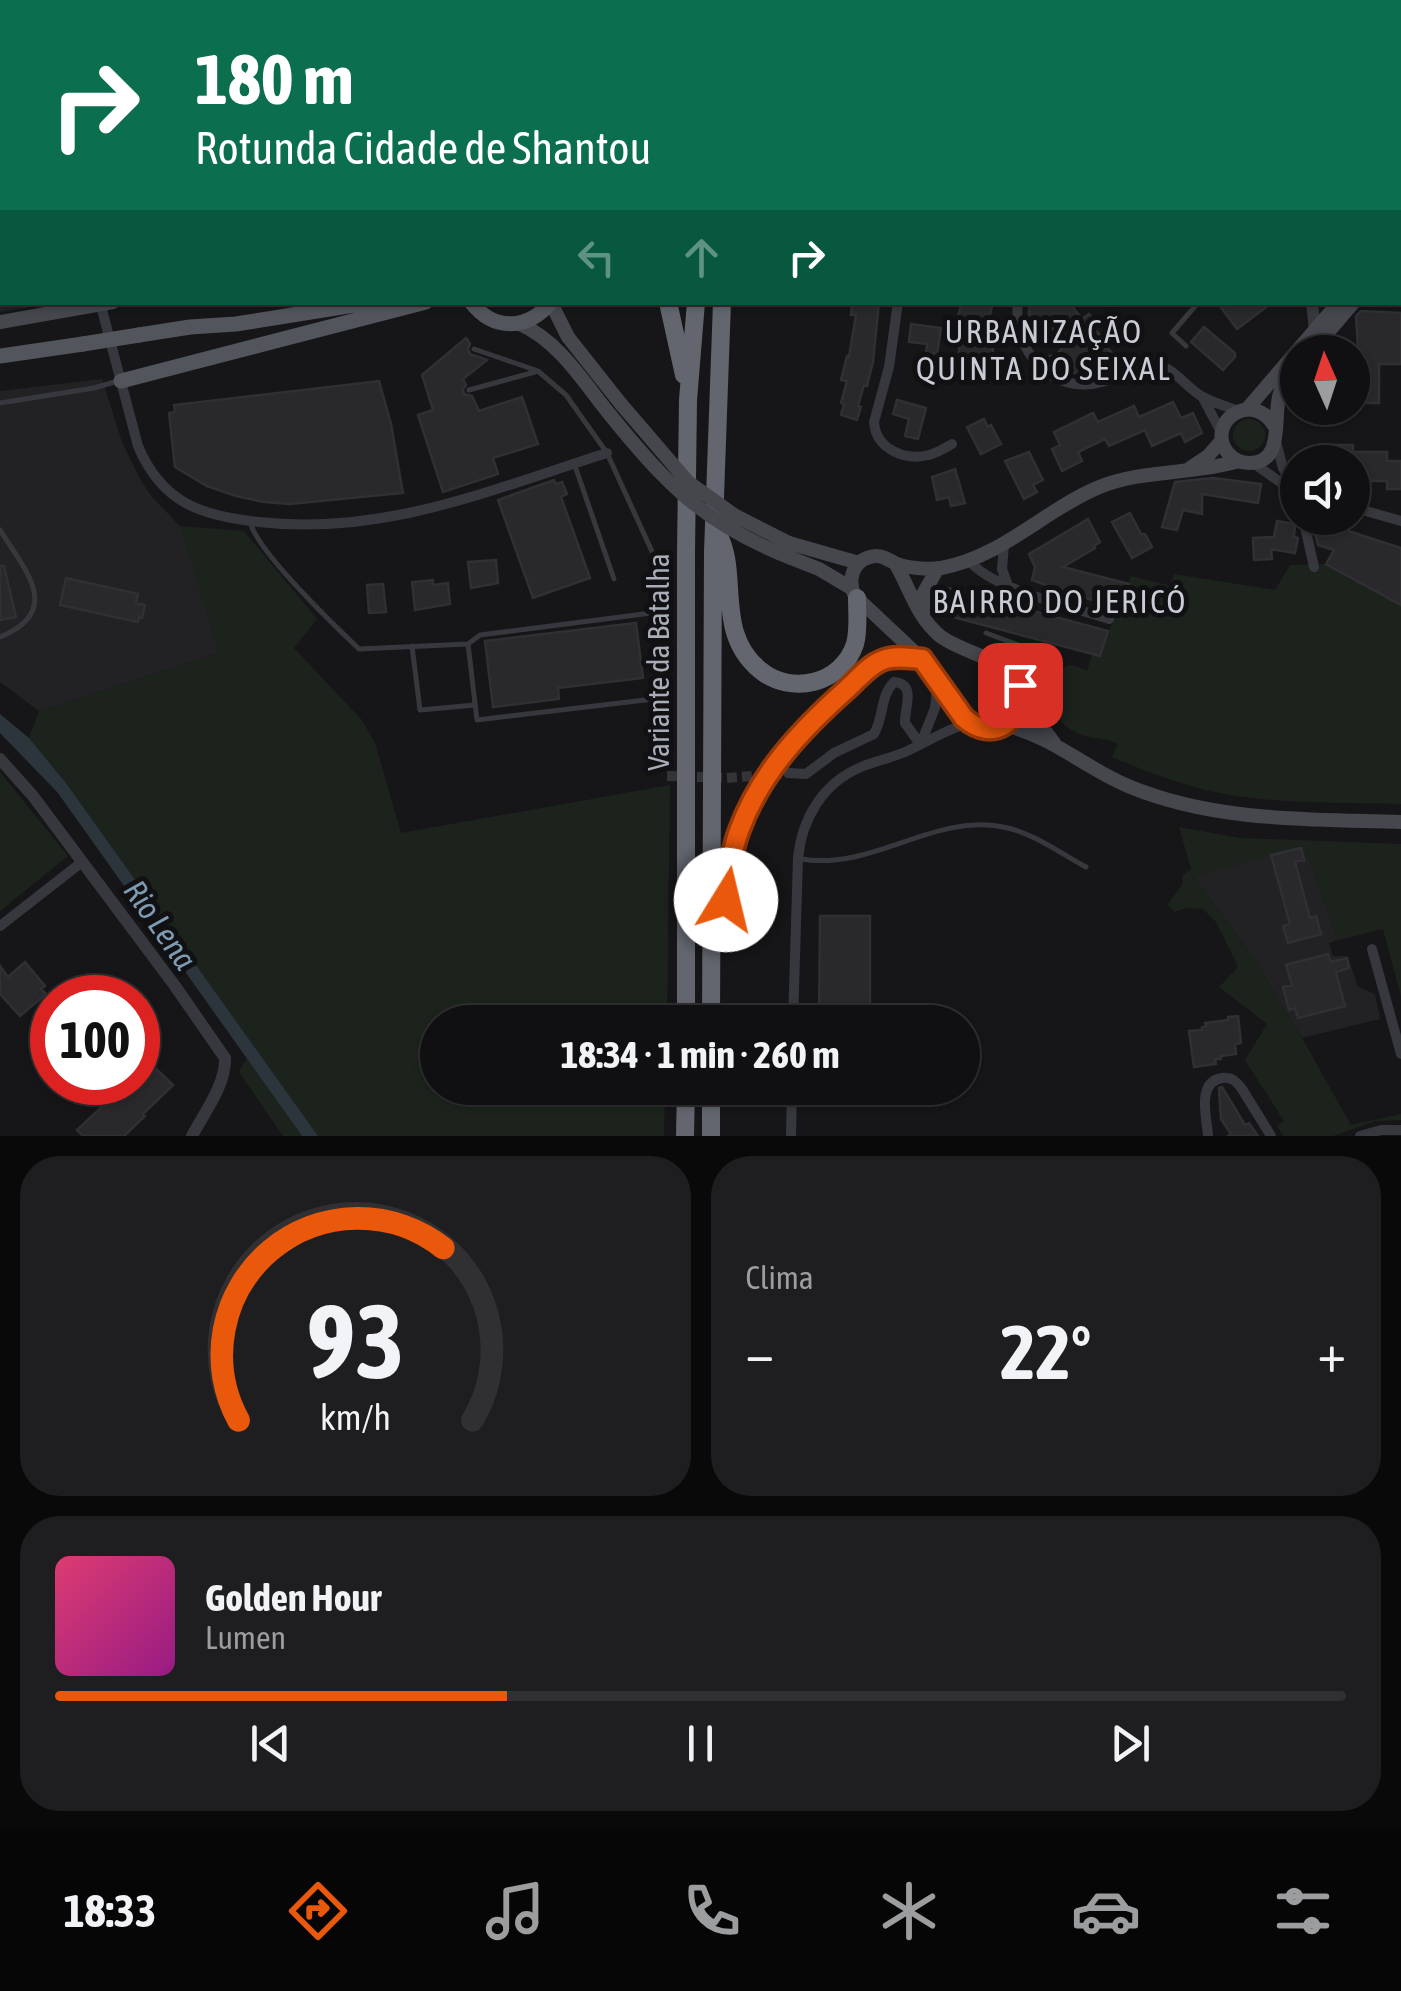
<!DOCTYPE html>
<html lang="pt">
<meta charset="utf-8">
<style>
:root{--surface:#101012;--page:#1e1e20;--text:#f1f3f6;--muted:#9c9d9f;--line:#303032;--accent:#ea580c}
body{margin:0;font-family:"Asap Condensed",sans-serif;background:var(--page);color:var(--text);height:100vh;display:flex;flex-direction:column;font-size:38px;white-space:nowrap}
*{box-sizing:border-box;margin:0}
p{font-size:32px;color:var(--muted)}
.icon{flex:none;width:55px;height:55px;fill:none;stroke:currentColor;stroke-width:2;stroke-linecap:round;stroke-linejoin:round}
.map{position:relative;height:1136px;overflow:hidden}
.sheet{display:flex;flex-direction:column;gap:20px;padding:20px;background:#09090a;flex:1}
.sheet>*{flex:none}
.top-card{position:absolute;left:0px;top:0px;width:1402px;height:305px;box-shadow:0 2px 8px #0004,0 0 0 2px var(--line);background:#0b6e4f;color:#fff;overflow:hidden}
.needle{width:65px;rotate:357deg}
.controls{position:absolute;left:1280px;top:335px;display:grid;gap:20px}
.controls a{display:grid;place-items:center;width:90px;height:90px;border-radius:50%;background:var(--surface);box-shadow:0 2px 8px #0004,0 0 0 2px var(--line);font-size:50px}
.speed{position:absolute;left:30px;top:975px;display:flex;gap:20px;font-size:50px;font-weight:700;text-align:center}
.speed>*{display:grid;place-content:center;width:130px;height:130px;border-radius:50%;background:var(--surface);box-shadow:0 2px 8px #0004,0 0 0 2px var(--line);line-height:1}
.speed .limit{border:15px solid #d22;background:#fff;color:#111}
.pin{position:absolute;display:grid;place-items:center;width:85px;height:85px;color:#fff;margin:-42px;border-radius:20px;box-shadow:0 5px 15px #0006}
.me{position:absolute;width:110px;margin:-55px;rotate:9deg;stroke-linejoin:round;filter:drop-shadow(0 0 8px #0008)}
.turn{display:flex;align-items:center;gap:35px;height:210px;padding:0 30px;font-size:45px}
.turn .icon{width:130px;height:130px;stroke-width:2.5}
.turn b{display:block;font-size:70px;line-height:85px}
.lanes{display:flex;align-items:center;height:95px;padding:0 30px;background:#0003;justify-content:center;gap:50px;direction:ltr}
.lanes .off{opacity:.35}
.big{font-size:75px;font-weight:700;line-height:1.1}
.sheet .widget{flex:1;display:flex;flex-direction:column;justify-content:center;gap:15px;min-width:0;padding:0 35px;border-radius:40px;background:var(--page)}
.sheet .dial{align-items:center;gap:0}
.dial svg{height:260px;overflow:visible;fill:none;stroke:var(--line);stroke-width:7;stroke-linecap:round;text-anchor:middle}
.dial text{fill:var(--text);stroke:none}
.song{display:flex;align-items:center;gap:30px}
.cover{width:120px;height:120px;border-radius:15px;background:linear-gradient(135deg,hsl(340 70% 55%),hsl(310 70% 35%))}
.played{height:10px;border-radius:5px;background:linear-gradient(90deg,var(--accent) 35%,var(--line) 35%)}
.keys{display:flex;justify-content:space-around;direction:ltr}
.heat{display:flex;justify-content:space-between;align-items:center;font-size:55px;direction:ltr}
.sheet .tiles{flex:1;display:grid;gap:20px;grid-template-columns:1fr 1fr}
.widget:last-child{grid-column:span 2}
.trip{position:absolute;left:420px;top:1005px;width:560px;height:100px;border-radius:50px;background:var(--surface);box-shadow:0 2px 8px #0004,0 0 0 2px var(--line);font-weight:700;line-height:100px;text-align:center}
.menu{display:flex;height:160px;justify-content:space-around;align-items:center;background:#060607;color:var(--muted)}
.menu .icon{width:70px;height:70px}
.menu .current{color:var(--accent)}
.menu b{font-size:45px;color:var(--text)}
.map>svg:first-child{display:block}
.built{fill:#222225}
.green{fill:#1c231d}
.water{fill:#2c353c}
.building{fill:#29292c;stroke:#303034;stroke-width:2.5}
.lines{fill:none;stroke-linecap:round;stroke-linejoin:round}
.minor-tunnel{stroke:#333438;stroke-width:10;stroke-dasharray:10 5;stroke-linecap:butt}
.service{stroke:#37383d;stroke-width:5}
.minor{stroke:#37383d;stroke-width:10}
.tertiary{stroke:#37383d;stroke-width:12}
.secondary{stroke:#45474d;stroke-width:14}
.primary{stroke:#53555c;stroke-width:15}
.motorway{stroke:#63666e;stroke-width:18}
.secondary-bridge{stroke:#45474d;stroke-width:14}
.primary-bridge{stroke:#53555c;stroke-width:15}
.route-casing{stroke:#983908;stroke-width:25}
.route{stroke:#ea580c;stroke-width:18}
.labels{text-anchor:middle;stroke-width:10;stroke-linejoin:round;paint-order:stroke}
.street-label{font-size:30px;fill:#a8adb8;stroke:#111113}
.neighbourhood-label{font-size:32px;letter-spacing:2.5px;fill:#c9ccd4;stroke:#111113}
.water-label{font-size:32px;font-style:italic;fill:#7f9bb3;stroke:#111113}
</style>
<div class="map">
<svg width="1401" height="1136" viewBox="0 0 1401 1136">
<rect width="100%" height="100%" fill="#161618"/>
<path class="built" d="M0,0H158L172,2H2V302L55,303L0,312Z
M102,379L122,442L140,479L152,497L182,528L219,653L39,711L0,682V391Z
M1304,846L1338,940L1329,943L1333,956H1348L1358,987L1375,994L1380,1019L1302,1038L1255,960L1193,876Z"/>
<path class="green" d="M1233 435a16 16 0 1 1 32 0a16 16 0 1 1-32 0Z
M180,526L244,531L317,619L294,648L361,719L375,743L401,833L670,785L667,1022H438V1088H665L664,1136H318L66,783L29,738L39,711L219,653Z
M1326,564L1401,605V804C1344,802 1286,804 1230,795C1189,788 1150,773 1112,757L1118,744C1107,738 1097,739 1085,736C1064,730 1047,709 1036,690L1037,685C1042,683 1048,682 1052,678C1070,665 1063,660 1087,671L1092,654L1100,656L1114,616L1122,607L1131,576L1170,586L1174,574L1275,590L1290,565Z
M0,772L68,856L0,911Z
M1179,827L1240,838L1401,844V996L1383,929L1338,940L1304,846L1194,877L1255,960L1302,1038L1351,1125L1401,1114V1120L1375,1121L1333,1136H1284L1277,1126L1284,1121L1245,1060L1267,1024L1219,987L1238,967L1216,922L1203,909L1186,908L1175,912L1167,905L1182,885L1183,875L1191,869Z
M247,1058L302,1136H283L239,1072Z"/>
<path class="water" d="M0,714L29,738L66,783L318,1136H302L58,793L0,733Z"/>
<path class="building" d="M852,302H879L873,362L867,386L864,385L858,406L861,407L857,420L841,415L844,404L841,403L847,381L841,380L847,356L849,357L856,315H851Z
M962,302H987L992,306L987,329L957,320Z
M1030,302H1069L1082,319L1089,314L1098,325L1094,328L1105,341L1104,345L1121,361L1100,371L1084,374L1067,372L1054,366L1043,356H1056L1063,346L1062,343L1065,338L1051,328L1031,338L1028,323Z
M1217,302H1273L1237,329Z
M1361,311L1401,313V364H1379V403H1352V348H1358L1356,316Z
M911,324L941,328L937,354L926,353L927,344L909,342Z
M1204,327L1235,353V357L1223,370L1191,342Z
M959,337H985L984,340L993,339V360L959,361Z
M466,338L470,344L468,349L470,354L487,360L463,379L466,385L463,389L464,394L472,396L479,411L522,397L538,444L493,458L498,474L443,492L418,415L433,410L422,375Z
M379,381L391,424L403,493L290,504L264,502L236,496L207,486L175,467L169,413L175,412L174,405Z
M897,400L926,408L918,439L905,436L909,419L893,414Z
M1173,402L1181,418L1193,413L1202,433L1185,442L1181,433L1152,446L1145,430L1109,446L1105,439L1078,452L1082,461L1062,471L1052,449L1060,445L1054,432L1093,413L1098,422L1134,406L1139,417Z
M984,419L988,427L991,425L1001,444L981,454L967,427Z
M1319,445H1353V452H1387V461H1401V489H1387V481H1353L1352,462H1319Z
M1029,452L1043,480L1033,485L1037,492L1024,499L1005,461Z
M955,469L965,503L951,506L949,497L937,500L932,477Z
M1213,478L1261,484L1258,503L1202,494V514L1183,510L1177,530L1162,527L1175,482Z
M554,480L556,484L562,482L567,494L561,497L590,578L533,598L498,500Z
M1130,513L1141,534H1145L1152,547L1132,558L1112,522Z
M1088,519L1100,542L1094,546L1095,548L1063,567L1129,584L1122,608L1064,592L1032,580L1035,567L1029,554Z
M1277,521L1295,524L1294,537L1298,538L1295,553L1271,549L1272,559L1254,560L1253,538L1274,537Z
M1321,522L1401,548V605L1326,564L1334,550L1318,545L1316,537Z
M496,560L498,583L471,588L468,562Z
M0,566H4L16,617L0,620Z
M66,578L138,594L136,603L145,605L142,618L139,617L138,622L60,605Z
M433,580V585L448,583L450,604L415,610L412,582Z
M383,584L386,612L369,613L367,585Z
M948,588L1108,631L1100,656L942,614Z
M636,623L643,678L558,688L559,699L493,707L485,641Z
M1301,848L1304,860L1295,862L1310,918L1316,916L1321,934L1288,943L1283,926L1290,924L1271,855Z
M820,916H870V1022H819Z
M1328,954L1331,962L1347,958L1349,968L1336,972L1345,1006L1298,1018L1295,1008L1289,1010L1283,987L1292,985L1286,965Z
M25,962L45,986L41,989L46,994L20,1016L0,994V966L8,977Z
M1238,1016L1241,1043L1235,1044L1236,1054L1221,1056V1059H1215L1216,1064L1194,1067L1189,1031L1202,1030V1027L1206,1026L1205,1023L1228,1020V1017Z
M152,1065L173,1085L143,1114L145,1116L124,1136H83L77,1130L120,1090L129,1082H138V1076Z
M1222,1087L1245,1125L1249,1123L1258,1136H1228L1231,1134L1221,1119L1219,1088Z"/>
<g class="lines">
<path class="minor-tunnel" d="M667,776L726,778L788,773"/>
<path class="service" d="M0,0L11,2
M638,0L640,2
M538,2L541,0
M0,58H2
M0,83L2,93
M1186,346L1172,333L1197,304
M474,349L538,371L566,395L607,453L655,558L659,612L663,742
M469,390L535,372
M0,403L94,388L118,381
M575,466L614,579
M250,521C255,549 336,627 359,649L468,644L477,720L662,698
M0,530C25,570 64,611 0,637
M986,633L1056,659V665L1043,676L1023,684
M468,644L480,635L659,612
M412,646L420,710L475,705
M801,859C873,871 933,813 1003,827C1032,832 1060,853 1086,867"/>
<path class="minor" d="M952,0L953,2
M1091,0V2
M1214,0L1215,2
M1233,0L1234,2
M354,2L357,0
M1384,2V0
M1400,195L1401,192
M1400,207L1401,210
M898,302L889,367L874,422C876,449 904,461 929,455C937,453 945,448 952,444
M1018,302C1012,351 1052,396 1102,382C1119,377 1134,362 1152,364C1173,365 1186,388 1203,397C1214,403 1228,407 1239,411
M101,306L138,446C162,503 201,516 259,522C384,536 490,490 607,453
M1203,398L1222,434
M1276,442L1283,468L1293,485
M1253,463L1280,482L1298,488
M1352,507L1401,521
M1303,518L1314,567
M1004,544L1002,569L1008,586
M968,559C989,589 1073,607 1109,619
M921,743L935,708L938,680
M788,773L806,774L834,753L874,734C884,717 880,696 894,682C917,684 904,708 905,723L920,744
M0,926L82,862
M1372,949L1401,1054
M793,1022L798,858C802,818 823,783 861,767C876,761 891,758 905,752C927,742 947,729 969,723
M791,1136L792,1088
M1208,1136C1207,1118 1196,1082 1222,1078C1232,1077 1236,1081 1242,1089L1271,1136
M1360,1136L1381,1130H1401"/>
<path class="tertiary" d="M1400,38L1401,35
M1312,302L1315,331
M0,759L33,796L175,986L225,1058C226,1085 204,1113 192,1136"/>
<path class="secondary" d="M1400,241L1401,240
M1400,255L1401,254
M551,303L568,337L621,404
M0,322L113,302
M520,324C559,341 584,383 611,416
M1311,352L1354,302
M1247,409L1339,302
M1275,427C1252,387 1204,424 1228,453C1233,459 1241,463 1249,463C1286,463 1272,416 1280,393C1283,383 1290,376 1298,368
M1190,468L1208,456L1222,440
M789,543L859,563
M791,558L819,569L851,588
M895,563C910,588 916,616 940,636C959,651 1006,661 1016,677C1021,684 1021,692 1020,700C1016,729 989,733 966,720L922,659L855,596C848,583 851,564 867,558C879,553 885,558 895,563C906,568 929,570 941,568C1002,557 1043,511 1097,488C1142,469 1192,475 1239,461
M923,613V594L938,568
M1020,697L1054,743
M1004,725C1054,737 1083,767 1128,786C1214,822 1309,819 1401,822"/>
<path class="primary" d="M471,302C494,332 528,330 551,302
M139,335L190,327L236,324L373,302
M0,356L83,344
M121,381L426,302"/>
<path class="motorway" d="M746,2L747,0
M771,2L772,0
M668,302L684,375
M718,534C740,575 714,632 760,670C791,696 842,684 855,644C859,630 857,613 857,598
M715,927L726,900L732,856L739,832L759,788L786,750L820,714L875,663L891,657L922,659
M686,1022V553L688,400L696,302
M711,1022L713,552L722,302
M685,1136L686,1088
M711,1136V1088"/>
<path class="secondary-bridge" d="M621,404L688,482L734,515L789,543
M611,416C668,486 705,524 791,558"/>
<path class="primary-bridge" d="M83,344L139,335"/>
</g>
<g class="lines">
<g class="route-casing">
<path id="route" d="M726,900C728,876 731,853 739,831C760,773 802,729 847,689C858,679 869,665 883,660C895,655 909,658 922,659L964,718C994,744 1023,721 1020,685"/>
</g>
<use href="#route" class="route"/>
</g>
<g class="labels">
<g class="street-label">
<text transform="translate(659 662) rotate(-90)" y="10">Variante da Batalha</text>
</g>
<g class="neighbourhood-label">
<text x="1044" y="343">URBANIZAÇÃO<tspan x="1044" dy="37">QUINTA DO SEIXAL</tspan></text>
<text x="1060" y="613">BAIRRO DO JERICÓ</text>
</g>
<g class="water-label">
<text transform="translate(160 925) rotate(55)" y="11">Rio Lena</text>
</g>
</g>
</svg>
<div class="controls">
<a><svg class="needle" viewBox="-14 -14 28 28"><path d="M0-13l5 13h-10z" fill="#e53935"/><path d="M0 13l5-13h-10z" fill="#9c9d9f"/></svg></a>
<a><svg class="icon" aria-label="sound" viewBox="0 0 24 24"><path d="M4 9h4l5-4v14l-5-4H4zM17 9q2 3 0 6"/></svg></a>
</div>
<div class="speed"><div class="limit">100</div></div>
<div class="pin" style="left:1020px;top:685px;background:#d93025"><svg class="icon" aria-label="arrive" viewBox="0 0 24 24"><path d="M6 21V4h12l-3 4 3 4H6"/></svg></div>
<svg class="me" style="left:726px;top:900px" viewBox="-20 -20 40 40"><circle r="19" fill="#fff"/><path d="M0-13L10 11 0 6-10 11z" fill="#ea580c"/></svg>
<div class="trip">18:34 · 1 min · 260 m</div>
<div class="top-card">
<div class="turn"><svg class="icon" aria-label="right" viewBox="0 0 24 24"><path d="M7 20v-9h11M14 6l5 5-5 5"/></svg><div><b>180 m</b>Rotunda Cidade de Shantou</div></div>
<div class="lanes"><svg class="icon off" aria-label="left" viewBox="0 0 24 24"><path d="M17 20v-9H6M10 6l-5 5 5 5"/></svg><svg class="icon off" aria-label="ahead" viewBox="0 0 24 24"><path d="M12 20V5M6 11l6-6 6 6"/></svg><svg class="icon" aria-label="right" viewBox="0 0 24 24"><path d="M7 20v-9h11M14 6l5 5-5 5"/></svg></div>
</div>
</div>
<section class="sheet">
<div class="tiles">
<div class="widget dial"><svg viewBox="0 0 100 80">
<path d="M14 69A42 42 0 1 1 86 69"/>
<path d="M14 69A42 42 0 0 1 77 16" stroke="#ea580c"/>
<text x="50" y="56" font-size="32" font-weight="700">93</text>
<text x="50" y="72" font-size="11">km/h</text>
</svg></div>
<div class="widget"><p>Clima</p>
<div class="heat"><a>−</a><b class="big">22°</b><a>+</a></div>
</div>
<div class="widget">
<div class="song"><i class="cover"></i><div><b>Golden Hour</b><p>Lumen</p></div></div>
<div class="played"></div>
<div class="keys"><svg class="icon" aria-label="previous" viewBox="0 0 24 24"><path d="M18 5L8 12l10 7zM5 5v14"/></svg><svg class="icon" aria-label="pause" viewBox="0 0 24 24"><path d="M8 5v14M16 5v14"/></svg><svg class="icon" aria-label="next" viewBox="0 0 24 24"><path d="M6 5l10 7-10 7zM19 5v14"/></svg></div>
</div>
</div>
</section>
<nav class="menu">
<b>18:33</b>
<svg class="icon current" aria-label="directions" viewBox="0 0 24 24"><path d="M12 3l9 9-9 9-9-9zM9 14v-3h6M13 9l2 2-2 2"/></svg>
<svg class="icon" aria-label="music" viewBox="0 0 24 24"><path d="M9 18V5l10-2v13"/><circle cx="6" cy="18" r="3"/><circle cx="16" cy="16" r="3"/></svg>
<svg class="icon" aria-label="phone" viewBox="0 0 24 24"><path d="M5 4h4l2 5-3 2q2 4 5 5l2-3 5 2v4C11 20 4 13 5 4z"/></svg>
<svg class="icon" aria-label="climate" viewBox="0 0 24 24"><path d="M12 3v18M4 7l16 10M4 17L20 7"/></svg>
<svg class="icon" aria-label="car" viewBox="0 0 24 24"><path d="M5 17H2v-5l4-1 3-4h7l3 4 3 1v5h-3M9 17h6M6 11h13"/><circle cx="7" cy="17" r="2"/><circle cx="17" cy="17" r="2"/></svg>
<svg class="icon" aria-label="filters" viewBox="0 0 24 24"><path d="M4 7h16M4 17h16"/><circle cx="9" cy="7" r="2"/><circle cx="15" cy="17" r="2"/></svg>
</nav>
